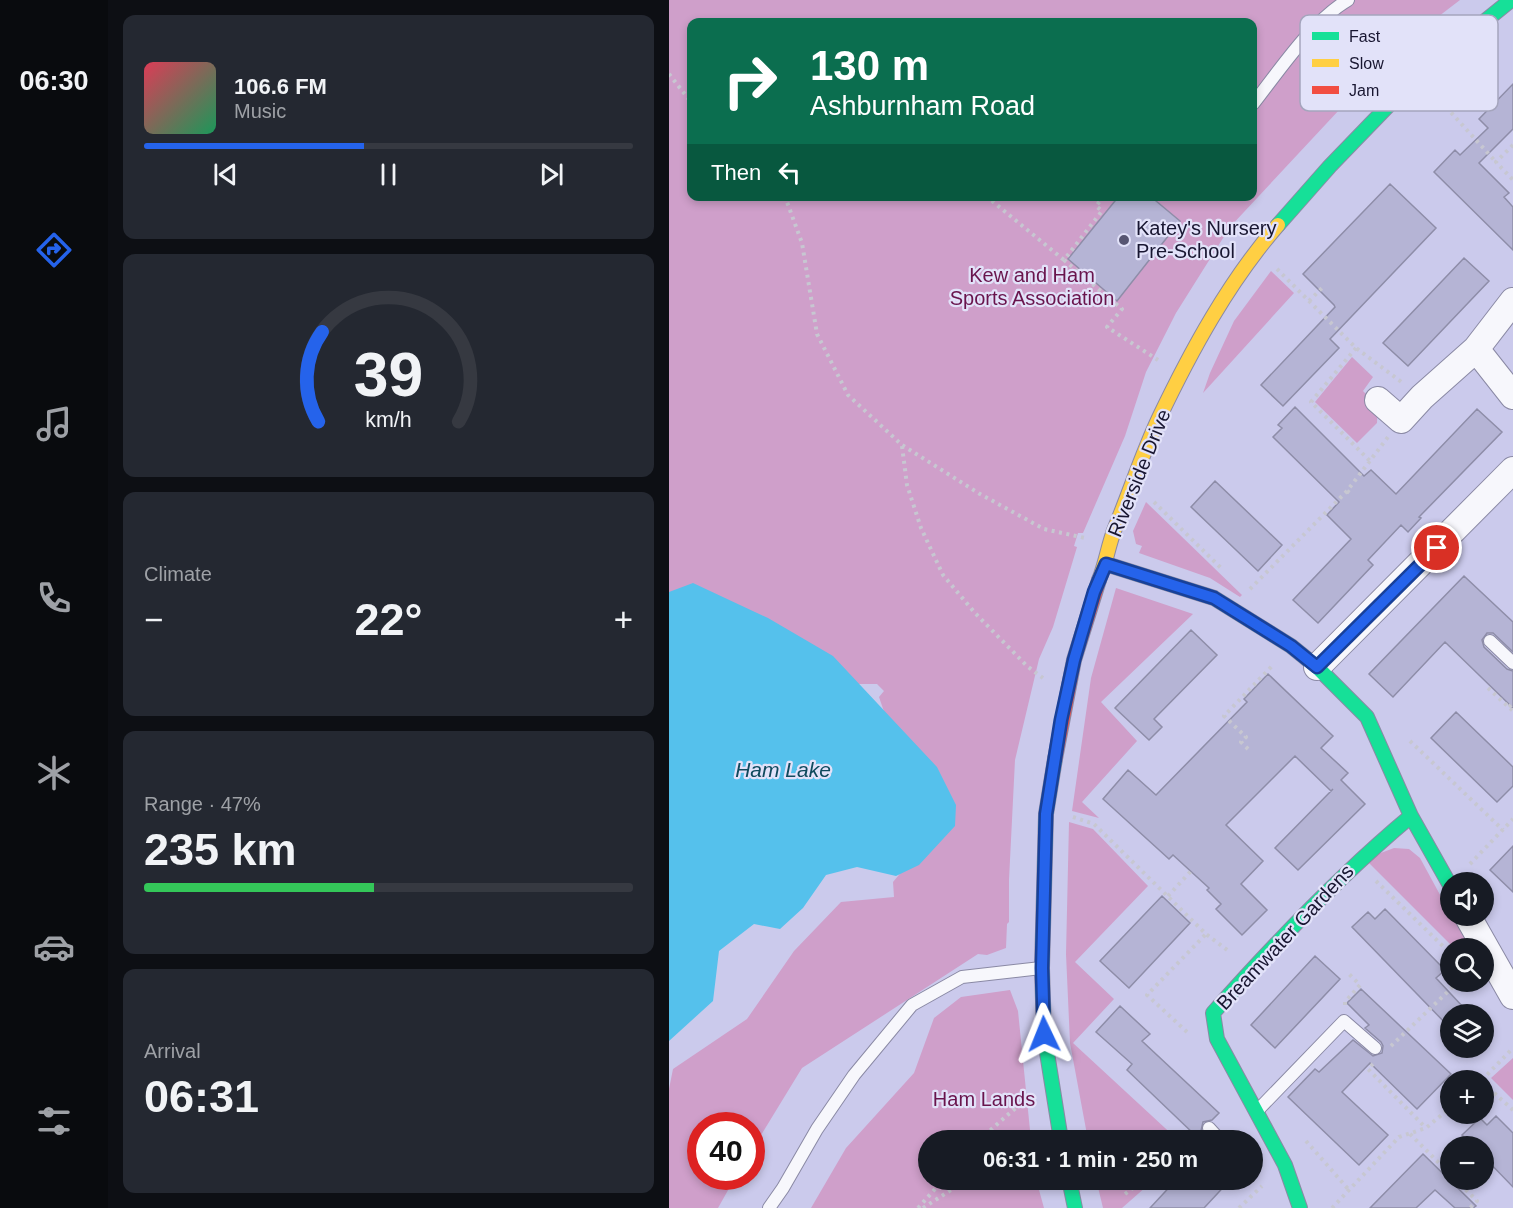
<!DOCTYPE html>
<meta charset="utf-8">
<style>
:root{--surface:#171b24;--page:#242831;--text:#f1f3f6;--muted:#9ea1a6;--line:#363941;--accent:#2563eb}
body{margin:0;font-family:Arial,sans-serif;background:var(--page);color:var(--text);height:100vh;display:flex;flex-direction:column;font-size:22px;white-space:nowrap}
*{box-sizing:border-box;margin:0}
p{font-size:20px;color:var(--muted)}
.icon{flex:none;width:33px;height:33px;fill:none;stroke:currentColor;stroke-width:2;stroke-linecap:round;stroke-linejoin:round}
.map{position:relative;flex:1;overflow:hidden}
.drawer{display:flex;flex-direction:column;gap:15px;padding:15px;background:#0d0f14;width:561px}
.drawer>*{flex:none}
.guide{position:absolute;left:18px;top:18px;width:570px;height:183px;border-radius:12px;box-shadow:0 3px 9px #0003;background:#0b6e4f;color:#fff;overflow:hidden}
.tools{position:absolute;left:771px;top:872px;display:grid;gap:12px}
.tools a{display:grid;place-items:center;width:54px;height:54px;border-radius:50%;background:var(--surface);box-shadow:0 3px 9px #0003;font-size:30px}
.speed{position:absolute;left:18px;top:1112px;display:flex;gap:12px;font-size:30px;font-weight:700;text-align:center}
.speed>*{display:grid;place-content:center;width:78px;height:78px;border-radius:50%;background:var(--surface);box-shadow:0 3px 9px #0003;line-height:1}
.speed .limit{border:9px solid #d22;background:#fff;color:#111}
.pin{position:absolute;display:grid;place-items:center;width:51px;height:51px;color:#fff;margin:-26px;border:3px solid #fff;border-radius:50%;box-shadow:0 2px 6px #0007}
.me{position:absolute;width:66px;margin:-33px;rotate:358deg;stroke-linejoin:round;filter:drop-shadow(0 0 4px #0008)}
.turn{display:flex;align-items:center;gap:21px;height:126px;padding:0 24px;font-size:27px}
.turn .icon{width:78px;height:78px;stroke-width:2.5}
.turn b{display:block;font-size:42px;line-height:51px}
.then{display:flex;align-items:center;height:57px;padding:0 24px;background:#0003;gap:12px;font-size:22px}
.big{font-size:45px;font-weight:700;line-height:1.1}
.drawer .tile{flex:1;display:flex;flex-direction:column;justify-content:center;gap:9px;min-width:0;padding:0 21px;border-radius:12px;background:var(--page)}
.drawer .dial{align-items:center;gap:0}
.dial svg{height:156px;overflow:visible;fill:none;stroke:var(--line);stroke-width:7;stroke-linecap:round;text-anchor:middle}
.dial text{fill:var(--text);stroke:none}
.song{display:flex;align-items:center;gap:18px}
.cover{width:72px;height:72px;border-radius:9px;background:linear-gradient(135deg,hsl(350 70% 55%),hsl(150 70% 35%))}
.played{height:6px;border-radius:3px;background:linear-gradient(90deg,var(--accent) 45%,var(--line) 45%)}
.keys{display:flex;justify-content:space-around;direction:ltr}
.heat{display:flex;justify-content:space-between;align-items:center;font-size:33px;direction:ltr}
.charge{height:9px;border-radius:4px;background:linear-gradient(90deg,#34c759 47%,var(--line) 0)}
.trip{position:absolute;left:249px;top:1130px;width:345px;height:60px;border-radius:30px;background:var(--surface);box-shadow:0 3px 9px #0003;font-weight:700;line-height:60px;text-align:center}
main{display:flex;flex:1;min-height:0}
.tab-bar{display:flex;flex-direction:column;width:108px;justify-content:space-around;align-items:center;background:#090b0e;color:var(--muted)}
.tab-bar .icon{width:42px;height:42px}
.tab-bar .current{color:var(--accent)}
.tab-bar b{font-size:27px;color:var(--text)}
.map>svg:first-child{display:block}
.green{fill:#cf9fca;fill-rule:evenodd}
.water{fill:#55c1ec}
.building{fill:#b5b4d5;stroke:#8e8da8;stroke-width:1.5}
.lines{fill:none;stroke-linecap:round;stroke-linejoin:round}
.lane-casing{stroke:#8a89a4;stroke-width:14}
.street-casing{stroke:#8a89a4;stroke-width:28}
.fast-casing{stroke:#8a89a4;stroke-width:16}
.slow-casing{stroke:#8a89a4;stroke-width:16}
.jam-casing{stroke:#8a89a4;stroke-width:16}
.path{stroke:#c7c7d1;stroke-width:4;stroke-dasharray:3 4.5;stroke-linecap:butt}
.lane{stroke:#f7f7fc;stroke-width:12}
.street{stroke:#f7f7fc;stroke-width:26}
.fast{stroke:#16e098;stroke-width:14}
.slow{stroke:#ffcf43;stroke-width:14}
.jam{stroke:#f24e42;stroke-width:14}
.route-casing{stroke:#184099;stroke-width:15}
.route{stroke:#2563eb;stroke-width:10}
.poi-dot{fill:#575572;stroke:#e2e2f9;stroke-width:2}
.labels{text-anchor:middle;stroke-width:4.5;stroke-linejoin:round;paint-order:stroke}
.poi-label{font-size:20px;fill:#181631;stroke:#e2e2f9;text-anchor:start}
.park-label{font-size:20px;fill:#69144d;stroke:#e2e2f9}
.street-label{font-size:20px;fill:#181631;stroke:#e2e2f9}
.water-label{font-size:21px;font-style:italic;fill:#0f4a5e;stroke:#e2e2f9}
.key{fill:#e2e2f9;stroke:#a5a5bd;stroke-width:1.5}
.key-label{font-size:16px;fill:#181631}
</style>
<main>
<nav class="tab-bar">
<b>06:30</b>
<svg class="icon current" aria-label="directions" viewBox="0 0 24 24"><path d="M12 3l9 9-9 9-9-9zM9 14v-3h6M13 9l2 2-2 2"/></svg>
<svg class="icon" aria-label="music" viewBox="0 0 24 24"><path d="M9 18V5l10-2v13"/><circle cx="6" cy="18" r="3"/><circle cx="16" cy="16" r="3"/></svg>
<svg class="icon" aria-label="phone" viewBox="0 0 24 24"><path d="M5 4h4l2 5-3 2q2 4 5 5l2-3 5 2v4C11 20 4 13 5 4z"/></svg>
<svg class="icon" aria-label="climate" viewBox="0 0 24 24"><path d="M12 3v18M4 7l16 10M4 17L20 7"/></svg>
<svg class="icon" aria-label="car" viewBox="0 0 24 24"><path d="M5 17H2v-5l4-1 3-4h7l3 4 3 1v5h-3M9 17h6M6 11h13"/><circle cx="7" cy="17" r="2"/><circle cx="17" cy="17" r="2"/></svg>
<svg class="icon" aria-label="filters" viewBox="0 0 24 24"><path d="M4 7h16M4 17h16"/><circle cx="9" cy="7" r="2"/><circle cx="15" cy="17" r="2"/></svg>
</nav>
<section class="drawer">
<div class="tile">
<div class="song"><i class="cover"></i><div><b>106.6 FM</b><p>Music</p></div></div>
<div class="played"></div>
<div class="keys"><svg class="icon" aria-label="previous" viewBox="0 0 24 24"><path d="M18 5L8 12l10 7zM5 5v14"/></svg><svg class="icon" aria-label="pause" viewBox="0 0 24 24"><path d="M8 5v14M16 5v14"/></svg><svg class="icon" aria-label="next" viewBox="0 0 24 24"><path d="M6 5l10 7-10 7zM19 5v14"/></svg></div>
</div>
<div class="tile dial"><svg viewBox="0 0 100 80">
<path d="M14 69A42 42 0 1 1 86 69"/>
<path d="M14 69A42 42 0 0 1 16 23" stroke="#2563eb"/>
<text x="50" y="56" font-size="32" font-weight="700">39</text>
<text x="50" y="72" font-size="11">km/h</text>
</svg></div>
<div class="tile"><p>Climate</p>
<div class="heat"><a>−</a><b class="big">22°</b><a>+</a></div>
</div>
<div class="tile"><p>Range · 47%</p><b class="big">235 km</b><div class="charge"></div></div>
<div class="tile"><p>Arrival</p><b class="big">06:31</b></div>
</section>
<div class="map">
<svg width="844" height="1208" viewBox="0 0 844 1208">
<rect width="100%" height="100%" fill="#cbcaec"/>
<path class="green" d="M0,0H791L727,49L561,227L507,313L477,372L456,436L414,533H409L405,546L408,547L384,627L370,659L346,760L340,880V922L338,924L337,948L318,955L309,954L133,1068L83,1150L82,1125H32V1176H67L49,1208H0V1089L4,1069L78,1019L125,951L172,902L225,897L224,882L245,857L220,726L210,697L215,691L208,684H177L0,599ZM22,22H584V196H22Z
M602,271L625,293L534,393L541,373L565,321Z
M683,357L704,377L694,391C705,402 709,407 708,423L688,443L646,402Z
M477,502L573,595L571,597L541,578L470,553L473,546L467,544L464,531Z
M447,588L524,614L432,702L468,741L413,802L430,818L403,811L422,678Z
M400,822L424,829L479,886L406,962L445,999L404,1043L509,1140H419L401,1043L397,954Z
M725,848L740,849L751,858L782,915H783L802,948H785L696,859Z
M341,990L349,1011L362,1140H260V1179H367L375,1208H142L177,1148L245,1073L265,1018L292,997Z
M844,1058V1100L822,1078Z
M427,1179H486L453,1208H434Z"/>
<path class="water" d="M24,583L99,618L164,656L268,767L287,805L286,826L250,865L227,876L188,867L157,875L134,908L111,929L85,924L50,951L44,1001L0,1041V592Z"/>
<path class="building" d="M844,84V129L810,163L840,193L835,197L844,207V250L765,172L786,150L791,155L819,128L810,119Z
M721,184L767,228L661,339L670,348L614,406L592,385L666,307L665,305L634,274Z
M450,196H481L511,221L448,301L399,259Z
M795,258L820,281L739,366L714,343Z
M626,407L695,476L702,470L727,494L808,409L833,432L750,517L752,518L739,532L732,525L699,560L704,565L649,623L624,600L682,539L658,515L670,502L604,437L613,428L609,425Z
M546,481L613,545L589,571L522,507Z
M795,576L844,622V652L824,633H818L813,640L815,647L838,669L844,671V708L776,642L724,697L700,674Z
M522,630L548,655L485,719L493,727L480,740L446,708Z
M599,674L664,736L652,748L679,773L672,780L696,804L629,870L606,848L664,789L662,791L626,756L557,825L594,861L572,884L598,910L573,935L547,909L552,904L538,890L540,888L504,855L500,859L434,799L459,770L487,795L578,702L575,699Z
M787,712L844,767V786L828,802L762,738Z
M844,846V892L821,870Z
M493,896L521,923L460,988L431,961Z
M716,909L776,970L767,978L795,1008L798,1006L806,1014H782V1029L683,927L699,912L706,919Z
M646,956L671,979L606,1048L582,1025Z
M692,989L782,1074L748,1109L701,1063L673,1092L719,1135L690,1165L619,1097L646,1069L650,1072L684,1040L704,1056L713,1053L714,1046L712,1042L696,1028L700,1025L678,1003Z
M451,1006L481,1034L473,1041L550,1113L543,1120L534,1122L532,1131L527,1136L458,1070L463,1064L427,1032Z
M827,1116L844,1133V1187L814,1156V1146H804L793,1135L811,1118L818,1125Z
M754,1154L807,1206L804,1208H786L766,1190L747,1208H701Z
M508,1179H562L535,1208H481Z"/>
<g class="lines">
<g class="lane-casing">
<path id="lane" d="M584,104C610,71 643,21 679,0
M821,641L844,663
M588,1111L675,1021L706,1048
M540,1128L551,1140
M100,1208L114,1188L148,1129L185,1075L243,1005L293,977L372,968"/>
</g>
<g class="street-casing">
<path id="street" d="M807,349L844,396
M709,400L732,420L753,397L807,349L844,301
M648,667L844,470
M798,915L844,996"/>
</g>
<g class="fast-casing">
<path id="fast" d="M609,225L661,166L748,76L842,0
M437,564L545,598L622,646L648,667L698,717L742,816L782,887
M386,759L377,814L373,968L375,1034L392,1140
M400,1179L406,1208
M631,1208L616,1165L548,1039L544,1013C606,943 670,876 742,816"/>
</g>
<g class="slow-casing">
<path id="slow" d="M430,580C437,563 439,546 446,528C461,492 473,454 490,418C522,351 560,281 609,225"/>
</g>
<g class="jam-casing">
<path id="jam" d="M386,759L405,660L430,580"/>
</g>
<path class="path" d="M0,74L22,102
M767,96L827,162
M844,145L827,162L844,180
M115,196L118,202L133,243L148,334L179,395L233,445L311,494L375,529L416,538
M317,196L395,260
M435,196L427,206L433,211L395,260L453,309L438,327L489,360
M608,269L687,348L735,384
M640,301L654,287
M687,348L642,402L702,462
M233,446L238,485L252,528L274,575L306,613L358,666L374,678
M678,491L684,495
M485,502L554,570
M581,589L678,491L719,437
M819,688L844,711
M840,707L844,703
M741,741L834,830
M579,749L572,742L577,737L555,716L603,666
M404,817L425,824L537,934L561,952
M801,864L844,819
M707,881L782,954
M499,896L523,870
M676,1005V1002L691,985L678,972
M518,1032L478,995L537,934
M722,1046L790,981
M704,1064L699,1069L757,1128
M813,1080L844,1048
M814,1083L844,1110
M741,1134L782,1175
M310,1140L357,1099
M637,1141L680,1190
M786,1179L808,1201L801,1208
M456,1194L476,1179
M249,1208L275,1179
M254,1208L299,1179
M570,1208L593,1186
M663,1208L730,1137L757,1128L782,1107"/>
<use href="#lane" class="lane"/>
<use href="#street" class="street"/>
<use href="#fast" class="fast"/>
<use href="#slow" class="slow"/>
<use href="#jam" class="jam"/>
</g>
<g class="lines">
<g class="route-casing">
<path id="route" d="M375,1034L373,968L377,814L392,720L405,660L425,592L437,564L545,598L622,646L648,667L768,548"/>
</g>
<use href="#route" class="route"/>
</g>
<circle class="poi-dot" cx="455" cy="240" r="6"/>
<g class="labels">
<g class="poi-label">
<text x="467" y="235">Katey's Nursery<tspan x="467" dy="23">Pre-School</tspan></text>
</g>
<g class="park-label">
<text x="363" y="282">Kew and Ham<tspan x="363" dy="23">Sports Association</tspan></text>
<text x="315" y="1106">Ham Lands</text>
</g>
<g class="street-label">
<text transform="translate(470 473) rotate(-68)" y="7">Riverside Drive</text>
<text transform="translate(616 937) rotate(-47)" y="7">Breamwater Gardens</text>
</g>
<g class="water-label">
<text x="114" y="777">Ham Lake</text>
</g>
</g>
<rect x="631" y="15" width="198" height="96" rx="9" class="key"/>
<rect x="643" y="32" width="27" height="8" fill="#16e098"/>
<rect x="643" y="59" width="27" height="8" fill="#ffcf43"/>
<rect x="643" y="86" width="27" height="8" fill="#f24e42"/>
<g class="key-label">
<text x="680" y="42">Fast</text>
<text x="680" y="69">Slow</text>
<text x="680" y="96">Jam</text>
</g>
</svg>
<div class="tools">
<a><svg class="icon" aria-label="sound" viewBox="0 0 24 24"><path d="M4 9h4l5-4v14l-5-4H4zM17 9q2 3 0 6"/></svg></a>
<a><svg class="icon" aria-label="search" viewBox="0 0 24 24"><circle cx="10" cy="10" r="6"/><path d="M15 15l6 6"/></svg></a>
<a><svg class="icon" aria-label="layers" viewBox="0 0 24 24"><path d="M12 4l9 5-9 5-9-5zM3 14l9 5 9-5"/></svg></a>
<a>+</a>
<a>−</a>
</div>
<div class="speed"><div class="limit">40</div></div>
<div class="pin" style="left:768px;top:548px;background:#d93025"><svg class="icon" aria-label="arrive" viewBox="0 0 24 24"><path d="M6 21V4h12l-3 4 3 4H6"/></svg></div>
<svg class="me" style="left:375px;top:1034px" viewBox="-20 -20 40 40"><path d="M0-17L14 15 0 8-14 15z" fill="#2563eb" stroke="#fff" stroke-width="4"/></svg>
<div class="trip">06:31 · 1 min · 250 m</div>
<div class="guide">
<div class="turn"><svg class="icon" aria-label="right" viewBox="0 0 24 24"><path d="M7 20v-9h11M14 6l5 5-5 5"/></svg><div><b>130 m</b>Ashburnham Road</div></div>
<div class="then">Then<svg class="icon" aria-label="left" viewBox="0 0 24 24"><path d="M17 20v-9H6M10 6l-5 5 5 5"/></svg></div>
</div>
</div>
</main>
